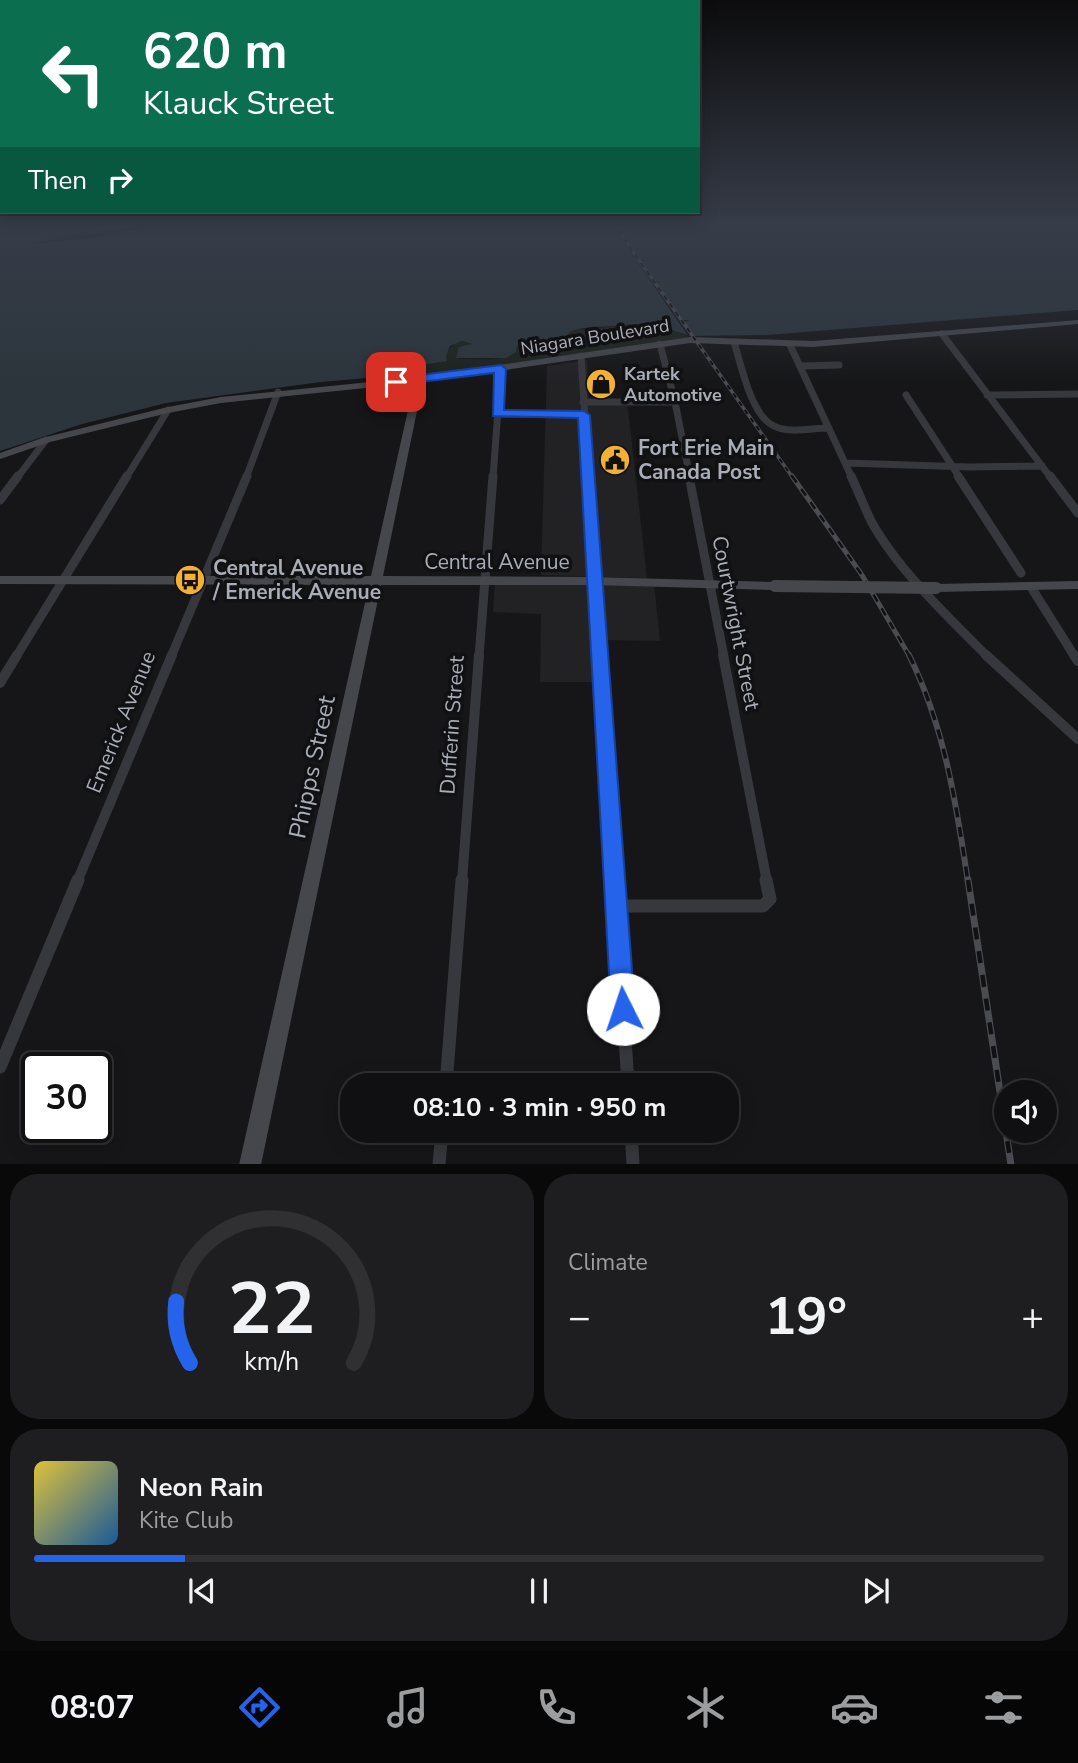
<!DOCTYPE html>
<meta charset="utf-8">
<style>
:root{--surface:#101012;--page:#1e1e20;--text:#f1f3f6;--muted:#9c9d9f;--line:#303032;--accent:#2563eb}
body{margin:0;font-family:"Nunito Sans",sans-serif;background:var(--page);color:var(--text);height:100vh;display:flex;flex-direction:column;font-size:26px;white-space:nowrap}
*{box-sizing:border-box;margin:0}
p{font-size:23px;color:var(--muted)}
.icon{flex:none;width:38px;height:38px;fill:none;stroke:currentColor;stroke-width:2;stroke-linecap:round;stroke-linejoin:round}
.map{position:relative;height:1164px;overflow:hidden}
.sheet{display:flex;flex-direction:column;gap:10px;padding:10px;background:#09090a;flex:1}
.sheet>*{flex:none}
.banner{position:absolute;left:0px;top:0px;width:700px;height:214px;box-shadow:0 4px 18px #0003,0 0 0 2px var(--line);background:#0b6e4f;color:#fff;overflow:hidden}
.buttons{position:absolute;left:994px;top:1080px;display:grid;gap:14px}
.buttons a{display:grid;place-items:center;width:63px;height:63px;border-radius:50%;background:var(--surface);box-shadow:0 4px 18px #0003,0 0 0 2px var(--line);font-size:35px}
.speed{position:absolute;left:21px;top:1052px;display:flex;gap:14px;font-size:35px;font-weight:700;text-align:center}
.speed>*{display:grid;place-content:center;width:91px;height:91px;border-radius:50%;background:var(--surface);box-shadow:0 4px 18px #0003,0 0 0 2px var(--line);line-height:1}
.speed .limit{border:4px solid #111;border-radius:10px;background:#fff;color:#111}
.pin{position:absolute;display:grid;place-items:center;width:60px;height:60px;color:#fff;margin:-30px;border-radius:14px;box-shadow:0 4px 10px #0006}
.me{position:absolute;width:77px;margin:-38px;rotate:356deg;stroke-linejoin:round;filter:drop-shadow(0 0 5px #0008)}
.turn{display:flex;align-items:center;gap:24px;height:147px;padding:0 28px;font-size:32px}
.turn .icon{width:91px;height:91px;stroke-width:2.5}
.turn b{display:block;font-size:49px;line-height:60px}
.then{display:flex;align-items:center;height:66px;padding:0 28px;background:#0003;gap:14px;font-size:26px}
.big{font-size:52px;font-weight:700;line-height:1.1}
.sheet .card{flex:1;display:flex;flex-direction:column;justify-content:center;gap:10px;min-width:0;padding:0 24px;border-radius:28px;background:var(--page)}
.sheet .dial{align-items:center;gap:0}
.dial svg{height:182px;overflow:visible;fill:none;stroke:var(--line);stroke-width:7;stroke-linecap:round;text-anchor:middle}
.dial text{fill:var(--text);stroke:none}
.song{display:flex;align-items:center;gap:21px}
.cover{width:84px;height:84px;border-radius:10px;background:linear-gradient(135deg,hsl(50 70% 55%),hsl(210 70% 35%))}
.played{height:7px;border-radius:4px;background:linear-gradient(90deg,var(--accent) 15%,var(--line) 15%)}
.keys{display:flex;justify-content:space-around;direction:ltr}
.heat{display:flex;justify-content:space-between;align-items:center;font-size:38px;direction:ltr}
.sheet .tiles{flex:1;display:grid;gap:10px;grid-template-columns:1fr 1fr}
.card:last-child{grid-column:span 2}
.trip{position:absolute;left:340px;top:1073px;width:399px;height:70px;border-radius:28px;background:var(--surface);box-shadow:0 4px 18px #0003,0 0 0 2px var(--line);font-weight:700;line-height:70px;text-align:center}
.menu{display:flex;height:112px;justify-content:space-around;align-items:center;background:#060607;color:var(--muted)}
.menu .icon{width:49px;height:49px}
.menu .active{color:var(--accent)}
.menu b{font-size:32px;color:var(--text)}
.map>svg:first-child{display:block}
.built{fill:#222225}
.green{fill:#1c231d}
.water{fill:#2c353c}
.pier{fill:#161618}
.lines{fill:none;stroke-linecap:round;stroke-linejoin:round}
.minor-far4{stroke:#37383d;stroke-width:5}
.minor-far3{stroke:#37383d;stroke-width:7}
.minor-far2{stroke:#37383d;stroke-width:9}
.minor-far1{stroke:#37383d;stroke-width:10}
.minor{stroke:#37383d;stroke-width:13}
.secondary{fill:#45474d;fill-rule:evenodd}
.rail-far3-casing{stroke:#4a4c52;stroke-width:3.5}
.rail-far2-casing{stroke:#4a4c52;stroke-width:5}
.rail-far1-casing{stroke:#4a4c52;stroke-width:6}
.rail-casing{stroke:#4a4c52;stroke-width:7}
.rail-far3{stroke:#111113;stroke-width:2;stroke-dasharray:5;stroke-linecap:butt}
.rail-far2{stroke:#111113;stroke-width:2.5;stroke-dasharray:8;stroke-linecap:butt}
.rail-far1{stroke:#111113;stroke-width:3.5;stroke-dasharray:10;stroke-linecap:butt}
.rail{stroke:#111113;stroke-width:4.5;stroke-dasharray:12;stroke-linecap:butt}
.secondary-bridge{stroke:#45474d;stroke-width:12}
.route{fill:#2563eb;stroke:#184099;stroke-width:2}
.labels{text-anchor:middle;stroke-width:7;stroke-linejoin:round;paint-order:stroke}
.far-street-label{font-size:18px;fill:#a8adb8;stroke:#111113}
.far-poi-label{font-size:18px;font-weight:bold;fill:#a8adb8;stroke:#111113;text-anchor:start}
.poi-label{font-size:21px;font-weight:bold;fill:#a8adb8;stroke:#111113;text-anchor:start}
.street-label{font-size:21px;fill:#a8adb8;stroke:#111113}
.near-street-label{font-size:24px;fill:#a8adb8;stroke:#111113}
</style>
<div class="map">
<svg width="1078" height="1165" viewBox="0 0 1078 1165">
<rect width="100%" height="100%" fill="#161618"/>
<path class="built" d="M587,360L589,399L627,400L647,578L541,575L547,366Z
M495,583L654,584L660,641L598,640L601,682H540L541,614L493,612Z"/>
<path class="green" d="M639,324L676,331L688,337L416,379C419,365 426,365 439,363C450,351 453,336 472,344L459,348V359C477,358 508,365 516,346L565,338L571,331Z"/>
<path class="water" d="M0,222H160L29,242L168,223L197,226L246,222H1078V310L767,335L690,336L666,328L637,324L583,328L571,331L565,338L552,343L517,346L516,352L506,358H456L459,347L472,344L462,341L450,346L446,356L447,361L424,365L418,370L400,375L321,382L166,403L82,424L0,451Z"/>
<path class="pier" d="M622,222L615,224L626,240H630L627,242L640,260H645L641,262L655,281L659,282L656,283L668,300H673L669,302L682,320H689L684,322L696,340H691L611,224L601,223Z
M158,224H166L83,239L26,244Z"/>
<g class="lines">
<path class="minor-far4" d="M941,333L943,336"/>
<path class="minor-far3" d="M942,334L1051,478
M734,342C741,364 751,416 774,426C789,434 812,428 829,428
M660,344L675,402L690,478
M790,345L852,478
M581,356L589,478
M800,366L839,365
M906,395L960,478
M987,395L1078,394
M583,402H675
M497,414L584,415
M846,463L969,467L1042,466
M17,478L46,440
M126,478L168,410
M246,478L278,392
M493,478L501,368"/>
<path class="minor-far2" d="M589,476L600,657
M689,476L724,657
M851,476C858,491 864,506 871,521C898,570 948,617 988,657
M958,476L1021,573
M1050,476L1078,513
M0,500L18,476
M1031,587L1075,657
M16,657L127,476
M171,657L247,476
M479,657L493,476"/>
<path class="minor-far1" d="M600,655L615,882
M723,655L767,882
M986,655L1078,739
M1074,655L1078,661
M0,683L17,655
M77,882L172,655
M462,882L479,655"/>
<path class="minor" d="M615,880L628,1085
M617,906H763L770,899L766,880
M0,1067L78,880
M446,1085L462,880
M631,1130L633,1165
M439,1165L442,1130"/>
<path class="secondary" d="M1078,320V324L813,347L690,343L423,382L383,576L594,577L775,582L781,586L775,590L594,585H381L261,1165H239L369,585L0,584V576H371L414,383L221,403L168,413L50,442L0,459V453L42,438L168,407L221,397L419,377L690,337L813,341Z
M1078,581V589L936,592L930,588L936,584Z"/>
<g class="rail-far3-casing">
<path id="rail-far3" d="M612,222L793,478"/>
</g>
<g class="rail-far2-casing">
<path id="rail-far2" d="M792,476L862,575L910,657"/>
</g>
<g class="rail-far1-casing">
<path id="rail-far1" d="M909,655C945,728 956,803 968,882"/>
</g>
<g class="rail-casing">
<path id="rail" d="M968,880L1011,1165"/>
</g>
<use href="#rail-far3" class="rail-far3"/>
<use href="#rail-far2" class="rail-far2"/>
<use href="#rail-far1" class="rail-far1"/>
<use href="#rail" class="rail"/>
<path class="secondary-bridge" d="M775,586L936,588"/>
</g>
<linearGradient id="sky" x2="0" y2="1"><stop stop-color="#0c0c0d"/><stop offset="0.58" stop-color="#363c48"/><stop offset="1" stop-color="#363c48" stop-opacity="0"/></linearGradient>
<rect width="1078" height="385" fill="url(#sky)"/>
<path class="route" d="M501,365L506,369L504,410L584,411L590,415L635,1009L632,1017L623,1021L615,1017L611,1009L578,418L493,416L494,373L396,385L390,382L396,378Z"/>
<defs>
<g id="shop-disc" transform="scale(1.575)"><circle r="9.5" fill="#f2b134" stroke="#111113"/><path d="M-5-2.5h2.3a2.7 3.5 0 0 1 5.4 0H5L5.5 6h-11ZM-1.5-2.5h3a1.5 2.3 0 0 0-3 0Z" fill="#111"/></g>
<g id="civic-disc" transform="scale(1.575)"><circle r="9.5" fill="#f2b134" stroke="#111113"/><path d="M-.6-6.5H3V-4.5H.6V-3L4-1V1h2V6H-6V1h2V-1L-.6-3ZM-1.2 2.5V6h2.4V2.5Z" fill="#111"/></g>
<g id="bus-disc" transform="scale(1.575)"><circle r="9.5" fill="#f2b134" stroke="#111113"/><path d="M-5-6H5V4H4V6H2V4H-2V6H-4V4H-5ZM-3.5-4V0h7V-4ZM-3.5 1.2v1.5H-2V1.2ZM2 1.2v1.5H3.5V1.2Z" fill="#111"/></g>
</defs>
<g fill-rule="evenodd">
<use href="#shop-disc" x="601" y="384"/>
<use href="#civic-disc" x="615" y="460"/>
<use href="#bus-disc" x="190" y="580"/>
</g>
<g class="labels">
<g class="far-street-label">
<text transform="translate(595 337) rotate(-9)" y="6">Niagara Boulevard</text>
</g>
<g class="far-poi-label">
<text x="624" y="380">Kartek<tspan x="624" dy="21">Automotive</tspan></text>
</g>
<g class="poi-label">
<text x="638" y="455">Fort Erie Main<tspan x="638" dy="24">Canada Post</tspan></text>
<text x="213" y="575">Central Avenue<tspan x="213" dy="24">/ Emerick Avenue</tspan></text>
</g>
<g class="street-label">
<text x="497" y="569">Central Avenue</text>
<text transform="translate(736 623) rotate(79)" y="7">Courtwright Street</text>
<text transform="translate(121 722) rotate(-68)" y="7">Emerick Avenue</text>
<text transform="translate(452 725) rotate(-86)" y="7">Dufferin Street</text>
</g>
<g class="near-street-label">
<text transform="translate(312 767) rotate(-78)" y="8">Phipps Street</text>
</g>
</g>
</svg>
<div class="buttons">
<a><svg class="icon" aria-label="sound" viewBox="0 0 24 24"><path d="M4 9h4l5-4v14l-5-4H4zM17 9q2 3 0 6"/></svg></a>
</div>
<div class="speed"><div class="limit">30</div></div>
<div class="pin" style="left:396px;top:382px;background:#d93025"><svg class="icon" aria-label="arrive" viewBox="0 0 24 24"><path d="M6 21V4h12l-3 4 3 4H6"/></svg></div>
<svg class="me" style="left:623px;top:1009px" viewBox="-20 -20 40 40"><circle r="19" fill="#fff"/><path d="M0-13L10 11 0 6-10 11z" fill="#2563eb"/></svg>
<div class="trip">08:10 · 3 min · 950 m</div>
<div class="banner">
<div class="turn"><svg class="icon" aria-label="left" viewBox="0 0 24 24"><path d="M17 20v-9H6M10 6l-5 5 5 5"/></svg><div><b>620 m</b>Klauck Street</div></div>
<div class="then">Then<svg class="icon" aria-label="right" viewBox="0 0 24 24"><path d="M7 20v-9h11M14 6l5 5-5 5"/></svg></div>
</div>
</div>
<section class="sheet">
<div class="tiles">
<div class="card dial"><svg viewBox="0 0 100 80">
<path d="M14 69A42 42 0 1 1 86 69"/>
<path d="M14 69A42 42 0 0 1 8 42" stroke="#2563eb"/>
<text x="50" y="56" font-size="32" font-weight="700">22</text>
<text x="50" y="72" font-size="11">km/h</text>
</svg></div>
<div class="card"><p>Climate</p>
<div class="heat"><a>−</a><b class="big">19°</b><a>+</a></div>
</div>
<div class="card">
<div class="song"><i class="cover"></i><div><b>Neon Rain</b><p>Kite Club</p></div></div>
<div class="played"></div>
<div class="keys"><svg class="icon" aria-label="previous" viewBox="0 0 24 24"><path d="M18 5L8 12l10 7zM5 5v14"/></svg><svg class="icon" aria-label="pause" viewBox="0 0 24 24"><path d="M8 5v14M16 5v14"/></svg><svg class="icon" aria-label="next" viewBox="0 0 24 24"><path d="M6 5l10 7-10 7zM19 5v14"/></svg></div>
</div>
</div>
</section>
<nav class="menu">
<b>08:07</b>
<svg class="icon active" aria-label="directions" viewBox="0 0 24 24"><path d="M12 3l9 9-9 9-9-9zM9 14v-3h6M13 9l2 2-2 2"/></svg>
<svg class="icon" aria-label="music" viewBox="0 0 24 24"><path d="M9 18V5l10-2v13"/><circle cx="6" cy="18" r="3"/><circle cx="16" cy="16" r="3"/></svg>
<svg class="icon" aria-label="phone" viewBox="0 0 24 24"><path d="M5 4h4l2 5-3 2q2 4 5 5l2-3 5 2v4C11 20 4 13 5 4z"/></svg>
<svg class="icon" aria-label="climate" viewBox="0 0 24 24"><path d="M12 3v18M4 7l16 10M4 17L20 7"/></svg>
<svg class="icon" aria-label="car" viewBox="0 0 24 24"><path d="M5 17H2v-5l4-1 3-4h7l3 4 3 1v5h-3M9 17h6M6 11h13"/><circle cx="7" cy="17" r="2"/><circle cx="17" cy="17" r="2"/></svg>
<svg class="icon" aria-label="filters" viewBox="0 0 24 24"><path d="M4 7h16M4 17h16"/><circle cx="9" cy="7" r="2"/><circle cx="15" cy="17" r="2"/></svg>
</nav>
